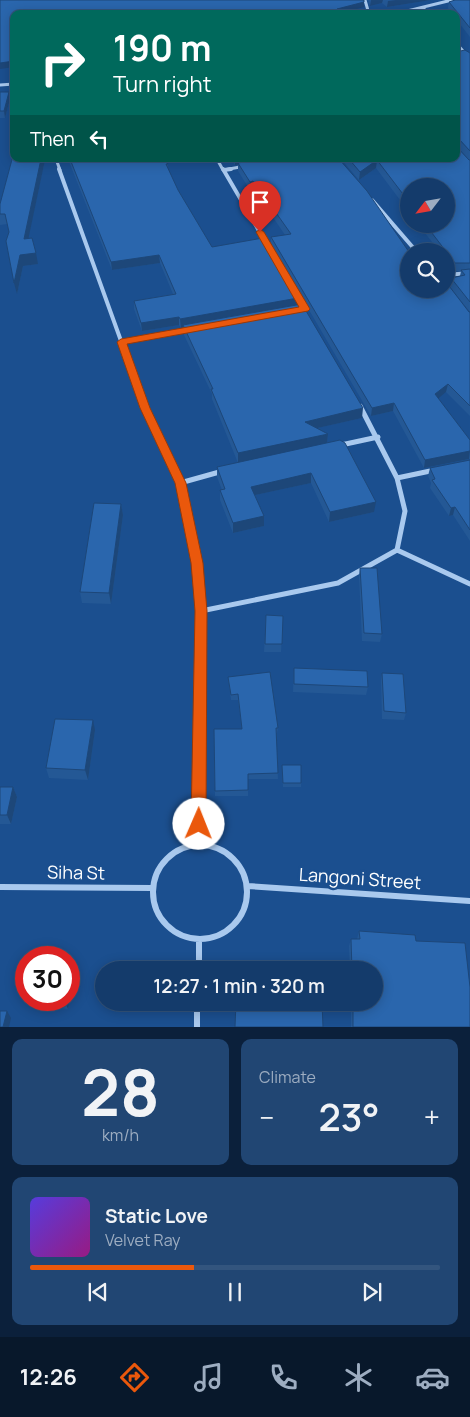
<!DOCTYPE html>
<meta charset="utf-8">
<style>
:root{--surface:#143b6b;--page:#214673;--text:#f1f3f6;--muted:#9dadc1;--line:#33557e;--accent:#ea580c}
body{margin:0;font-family:Manrope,sans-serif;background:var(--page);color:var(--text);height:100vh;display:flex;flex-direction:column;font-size:19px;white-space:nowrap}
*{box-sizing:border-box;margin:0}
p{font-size:16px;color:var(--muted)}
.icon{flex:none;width:28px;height:28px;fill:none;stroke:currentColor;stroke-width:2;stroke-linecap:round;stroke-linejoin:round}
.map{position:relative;height:1027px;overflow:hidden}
.details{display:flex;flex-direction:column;gap:12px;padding:12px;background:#0b203b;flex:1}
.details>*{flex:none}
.banner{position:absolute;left:10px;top:10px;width:450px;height:152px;border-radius:10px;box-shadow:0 2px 12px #0003,0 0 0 1px var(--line);background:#00695c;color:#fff;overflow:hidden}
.needle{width:32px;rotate:239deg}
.tools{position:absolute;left:400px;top:178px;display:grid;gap:10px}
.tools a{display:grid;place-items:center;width:55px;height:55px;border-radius:50%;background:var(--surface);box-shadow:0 2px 12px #0003,0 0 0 1px var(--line);font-size:25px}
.speed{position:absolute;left:15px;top:946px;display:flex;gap:10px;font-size:25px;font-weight:700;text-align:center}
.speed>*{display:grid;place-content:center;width:65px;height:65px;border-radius:50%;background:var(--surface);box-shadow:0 2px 12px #0003,0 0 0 1px var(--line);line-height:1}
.speed .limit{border:8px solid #d22;background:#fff;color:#111}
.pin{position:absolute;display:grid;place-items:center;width:42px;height:42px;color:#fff;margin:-51px -21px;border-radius:50% 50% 50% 0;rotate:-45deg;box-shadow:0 0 5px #0007}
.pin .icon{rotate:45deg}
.me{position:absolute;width:55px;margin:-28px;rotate:1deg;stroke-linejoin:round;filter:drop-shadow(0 0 4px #0008)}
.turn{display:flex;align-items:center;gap:18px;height:105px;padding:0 20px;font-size:22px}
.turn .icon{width:65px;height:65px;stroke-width:2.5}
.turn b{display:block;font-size:35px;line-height:42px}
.then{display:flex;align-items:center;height:48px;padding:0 20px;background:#0003;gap:10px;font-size:19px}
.big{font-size:38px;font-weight:600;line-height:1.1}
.details .widget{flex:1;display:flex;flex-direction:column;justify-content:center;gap:8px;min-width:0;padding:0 18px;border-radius:10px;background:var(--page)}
.details .dial{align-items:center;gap:0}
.dial b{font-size:65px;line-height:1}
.song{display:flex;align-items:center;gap:15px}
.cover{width:60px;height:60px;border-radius:8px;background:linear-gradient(135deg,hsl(250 70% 55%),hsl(310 70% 35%))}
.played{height:5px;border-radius:2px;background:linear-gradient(90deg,var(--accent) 40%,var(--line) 40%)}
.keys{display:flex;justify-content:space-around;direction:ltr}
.heat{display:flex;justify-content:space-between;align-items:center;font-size:28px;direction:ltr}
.details .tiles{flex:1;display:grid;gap:12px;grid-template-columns:1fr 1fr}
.widget:last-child{grid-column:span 2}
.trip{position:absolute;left:95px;top:961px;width:288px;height:50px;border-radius:25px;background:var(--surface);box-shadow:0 2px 12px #0003,0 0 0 1px var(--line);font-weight:600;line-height:50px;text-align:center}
.dock{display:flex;height:80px;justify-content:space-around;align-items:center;background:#08182b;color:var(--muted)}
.dock .icon{width:35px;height:35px}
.dock .selected{color:var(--accent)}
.dock b{font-size:22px;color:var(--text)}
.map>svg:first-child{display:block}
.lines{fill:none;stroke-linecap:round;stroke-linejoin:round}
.minor-far3{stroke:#a9c9ee;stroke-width:3}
.minor-far2{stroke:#a9c9ee;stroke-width:4}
.minor-far1{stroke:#a9c9ee;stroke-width:5}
.minor{stroke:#a9c9ee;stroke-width:6}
.wall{fill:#245895}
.shaded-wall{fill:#1d4779}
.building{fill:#2a66ad;stroke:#1d4779}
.route{fill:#ea580c;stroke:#983908}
.labels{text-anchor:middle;stroke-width:5;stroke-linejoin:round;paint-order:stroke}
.near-street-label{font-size:18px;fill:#fff;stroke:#1b4f8f}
</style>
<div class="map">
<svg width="470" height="1027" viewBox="0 0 470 1027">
<rect width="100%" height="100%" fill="#1b4f8f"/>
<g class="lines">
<path class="minor-far3" d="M365,0L369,14
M423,8L429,14
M395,14L452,0
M456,43L470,59
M0,85L14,84
M56,159L60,170
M217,159L223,170
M224,170L245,166"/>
<path class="minor-far2" d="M59,169L138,388
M223,169L304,308
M224,170L231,169
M372,200L416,251
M446,275L470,273
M121,342L190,330"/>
<path class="minor-far1" d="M137,386L145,408L180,483L197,563L201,611V668
M341,445L378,437
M397,478L435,470
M180,483L223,471
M397,550L470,584
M201,611L338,583L397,550L405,511L397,478L360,406"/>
<path class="minor" d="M199,843L201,666
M153 892a47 47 0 1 1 94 0a47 47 0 1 1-94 0Z
M248,886L470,901
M0,887L152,888
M199,941V970
M197,1002V1027"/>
</g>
<path class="wall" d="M368,0H431L387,7L382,3L370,6Z
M470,0V37L456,19V14H452L448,8L449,2Z
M456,52L470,53V312L450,287L469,312H470V416L446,392L438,398L470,440V459L424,468L393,411L371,416L271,245V237L285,235L266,207L264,208L253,189L250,190L238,171V164L235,165L231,159H339L409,289L449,286L451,278L460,276L461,271H454L446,261V251H439L418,224H446L409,186V212L376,168L359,180L341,159H456Z
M0,92L10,99L5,118H0Z
M68,159H165L168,164V169L178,190L212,247L298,298V304L362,418L317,428L328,434L327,443L374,512L329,522L311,483L255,495L264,516V526L233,533L220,500V490H222L217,477V467L238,463L212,399V394L184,335L183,327L181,328L179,325L142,331L134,309V301L173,294L160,263L112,270Z
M45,160L28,238L38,264L23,266L17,294L9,232L8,224L0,225V204Z
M470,460V541L453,515L449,516L430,488L431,483L428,476L430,468Z
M121,504L123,515L111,604L82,603L80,592Z
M360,568L382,634L380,642L362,641L359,576Z
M266,615L283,616L281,652H264Z
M294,668L368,687L366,695L293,692Z
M382,673L406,713L404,720L382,719L381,680Z
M228,677L278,728L277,733H276L278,779H248V796H215L214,729H242L238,700H231Z
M95,730L88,780L49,778L46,768Z
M282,765L301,783V787H283Z
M0,787H13L17,797L11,824H0Z
M359,931L416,941L470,1027H351V1002H374V970H350L349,946L351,939H357Z
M74,981L68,1009L29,1004L27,1000H69Z"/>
<path class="shaded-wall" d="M371,0H383L382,3L370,6Z
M396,0H431L387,7L388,1Z
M364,2V7L339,14H325L337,9Z
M14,61V67L0,69V63Z
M9,92L10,99L5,118L4,111Z
M459,139L457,147H456V140Z
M41,159H45V160L26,250L24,239Z
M235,159H268L235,165Z
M377,160L376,168L359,180L360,172Z
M253,181V189L250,190V182Z
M264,200H267L266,207L264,208Z
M36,253L38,264L23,266L17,294L14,283L20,255Z
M159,255L160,263L112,270L111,262Z
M298,298V306L183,325V327L181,328L180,319Z
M179,317V325L142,331L141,323Z
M448,384L446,392L434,402L435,394Z
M394,403L393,411L371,416L372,408Z
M363,408L362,418L304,431L305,422Z
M328,434L327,443L238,463V453Z
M470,451L469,459L424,468L425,460Z
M311,473V483L251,496V487Z
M376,502L374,512L329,522L330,512Z
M121,504L123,515L111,604L109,593Z
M455,507L453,515L449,516L451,508Z
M264,516V526L233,533V523Z
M93,720L95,730L88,780L85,770Z
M13,787L17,797L11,824L7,815Z
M71,974L74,981L68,1009L65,1002V1000H69V985Z
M7,1011L11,1018L9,1027H3Z"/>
<path class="building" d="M0,0H364V2L337,9L340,10L325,14H14V61L0,63Z
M455,0H470V28L449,2Z
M465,50L470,53V151L459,139L456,140V52Z
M0,92H9L4,111H0Z
M456,146L469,160H470V263H455L425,224H446V186H409V202L377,160L360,172L349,159H456Z
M14,152V159H41L24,239L32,238L36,253L20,255L14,283L6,241L9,232L5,214H0V204Z
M70,159H165L168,164H166L178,190L212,247L263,238L298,298L180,319L179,317L141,323L134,301L176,294L159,255L111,262Z
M262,159H339L367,191L409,252V289H446V282L469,312H470V406L448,384L435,394L470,440V451L425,460L394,403L372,408L271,237L291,234L267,200H264L253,181L250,182L238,163Z
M470,269V302L451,278L465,275L461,270Z
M302,304L363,408L305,422L328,434L238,453L211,389H213L183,325Z
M340,440L345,443L376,502L330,512L311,473L251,487L264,516L233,523L220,490L225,489L217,467Z
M470,460V530L455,507L451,508L432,480L435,479L430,468Z
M94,503L121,504L109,593L80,592Z
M360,568H377L382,634L364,633Z
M266,615L283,616L282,644H265Z
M294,668L367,671L368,687L294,684Z
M270,672L278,728H276L278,773L248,774V790L215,791L214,729H242L238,694L231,695L228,677Z
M382,673L403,674L406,713L384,711Z
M55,719L93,720L85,770L46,768Z
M282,765H301V783H283Z
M0,787H13L7,815H0Z
M359,931L415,935L416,941L465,943L470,987V1027H353V1002H374V970H352L351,939H360Z
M69,973L71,974L69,985Z
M47,1000H65V1002Z
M236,1002H322L323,1027H235Z
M0,1011H7L3,1027H0Z"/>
<path class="route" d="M260,229L264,232L310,309L308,311L127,344L150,408L186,483L203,563L207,611L206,824L204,829L199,831L194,829L191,824L195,611L191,563L175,483L140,408L117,342L121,339L299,307L256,232Z"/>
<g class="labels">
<g class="near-street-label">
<text transform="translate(76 873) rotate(1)" y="6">Siha St</text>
<text transform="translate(360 879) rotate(4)" y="6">Langoni Street</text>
</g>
</g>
</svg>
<div class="tools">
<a><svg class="needle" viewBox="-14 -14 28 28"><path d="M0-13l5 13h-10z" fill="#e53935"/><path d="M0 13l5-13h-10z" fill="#9dadc1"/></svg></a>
<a><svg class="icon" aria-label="search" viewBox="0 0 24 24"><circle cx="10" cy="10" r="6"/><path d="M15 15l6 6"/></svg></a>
</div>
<div class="speed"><div class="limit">30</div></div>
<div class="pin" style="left:260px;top:232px;background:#d93025"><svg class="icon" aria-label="arrive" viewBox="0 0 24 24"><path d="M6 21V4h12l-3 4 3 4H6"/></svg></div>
<svg class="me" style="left:199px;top:824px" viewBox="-20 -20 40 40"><circle r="19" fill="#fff"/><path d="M0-13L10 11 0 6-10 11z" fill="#ea580c"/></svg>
<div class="trip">12:27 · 1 min · 320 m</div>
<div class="banner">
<div class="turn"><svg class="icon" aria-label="right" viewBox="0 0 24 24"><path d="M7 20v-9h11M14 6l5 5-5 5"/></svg><div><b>190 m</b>Turn right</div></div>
<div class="then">Then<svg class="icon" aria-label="left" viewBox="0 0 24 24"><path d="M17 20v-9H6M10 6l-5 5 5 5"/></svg></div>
</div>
</div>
<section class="details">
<div class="tiles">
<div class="widget dial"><b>28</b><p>km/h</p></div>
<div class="widget"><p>Climate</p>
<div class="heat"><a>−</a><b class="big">23°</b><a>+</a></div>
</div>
<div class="widget">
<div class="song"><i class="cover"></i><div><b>Static Love</b><p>Velvet Ray</p></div></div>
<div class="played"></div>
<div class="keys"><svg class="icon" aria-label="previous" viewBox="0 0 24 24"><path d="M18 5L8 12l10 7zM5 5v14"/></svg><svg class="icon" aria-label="pause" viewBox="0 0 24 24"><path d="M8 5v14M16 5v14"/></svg><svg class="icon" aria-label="next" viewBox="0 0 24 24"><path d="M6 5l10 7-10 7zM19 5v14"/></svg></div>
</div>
</div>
</section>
<nav class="dock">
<b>12:26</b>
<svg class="icon selected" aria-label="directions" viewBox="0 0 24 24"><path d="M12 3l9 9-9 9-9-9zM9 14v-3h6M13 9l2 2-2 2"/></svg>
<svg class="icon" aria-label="music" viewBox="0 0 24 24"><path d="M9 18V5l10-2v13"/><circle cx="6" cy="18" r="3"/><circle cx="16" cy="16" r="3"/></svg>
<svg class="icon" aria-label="phone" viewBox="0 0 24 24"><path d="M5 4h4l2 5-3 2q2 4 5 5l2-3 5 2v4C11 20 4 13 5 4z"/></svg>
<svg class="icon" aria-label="climate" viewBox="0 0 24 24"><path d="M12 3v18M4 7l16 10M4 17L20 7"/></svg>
<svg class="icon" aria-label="car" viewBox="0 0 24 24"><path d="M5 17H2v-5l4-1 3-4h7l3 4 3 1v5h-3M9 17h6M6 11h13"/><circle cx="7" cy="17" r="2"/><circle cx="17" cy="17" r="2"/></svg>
</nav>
